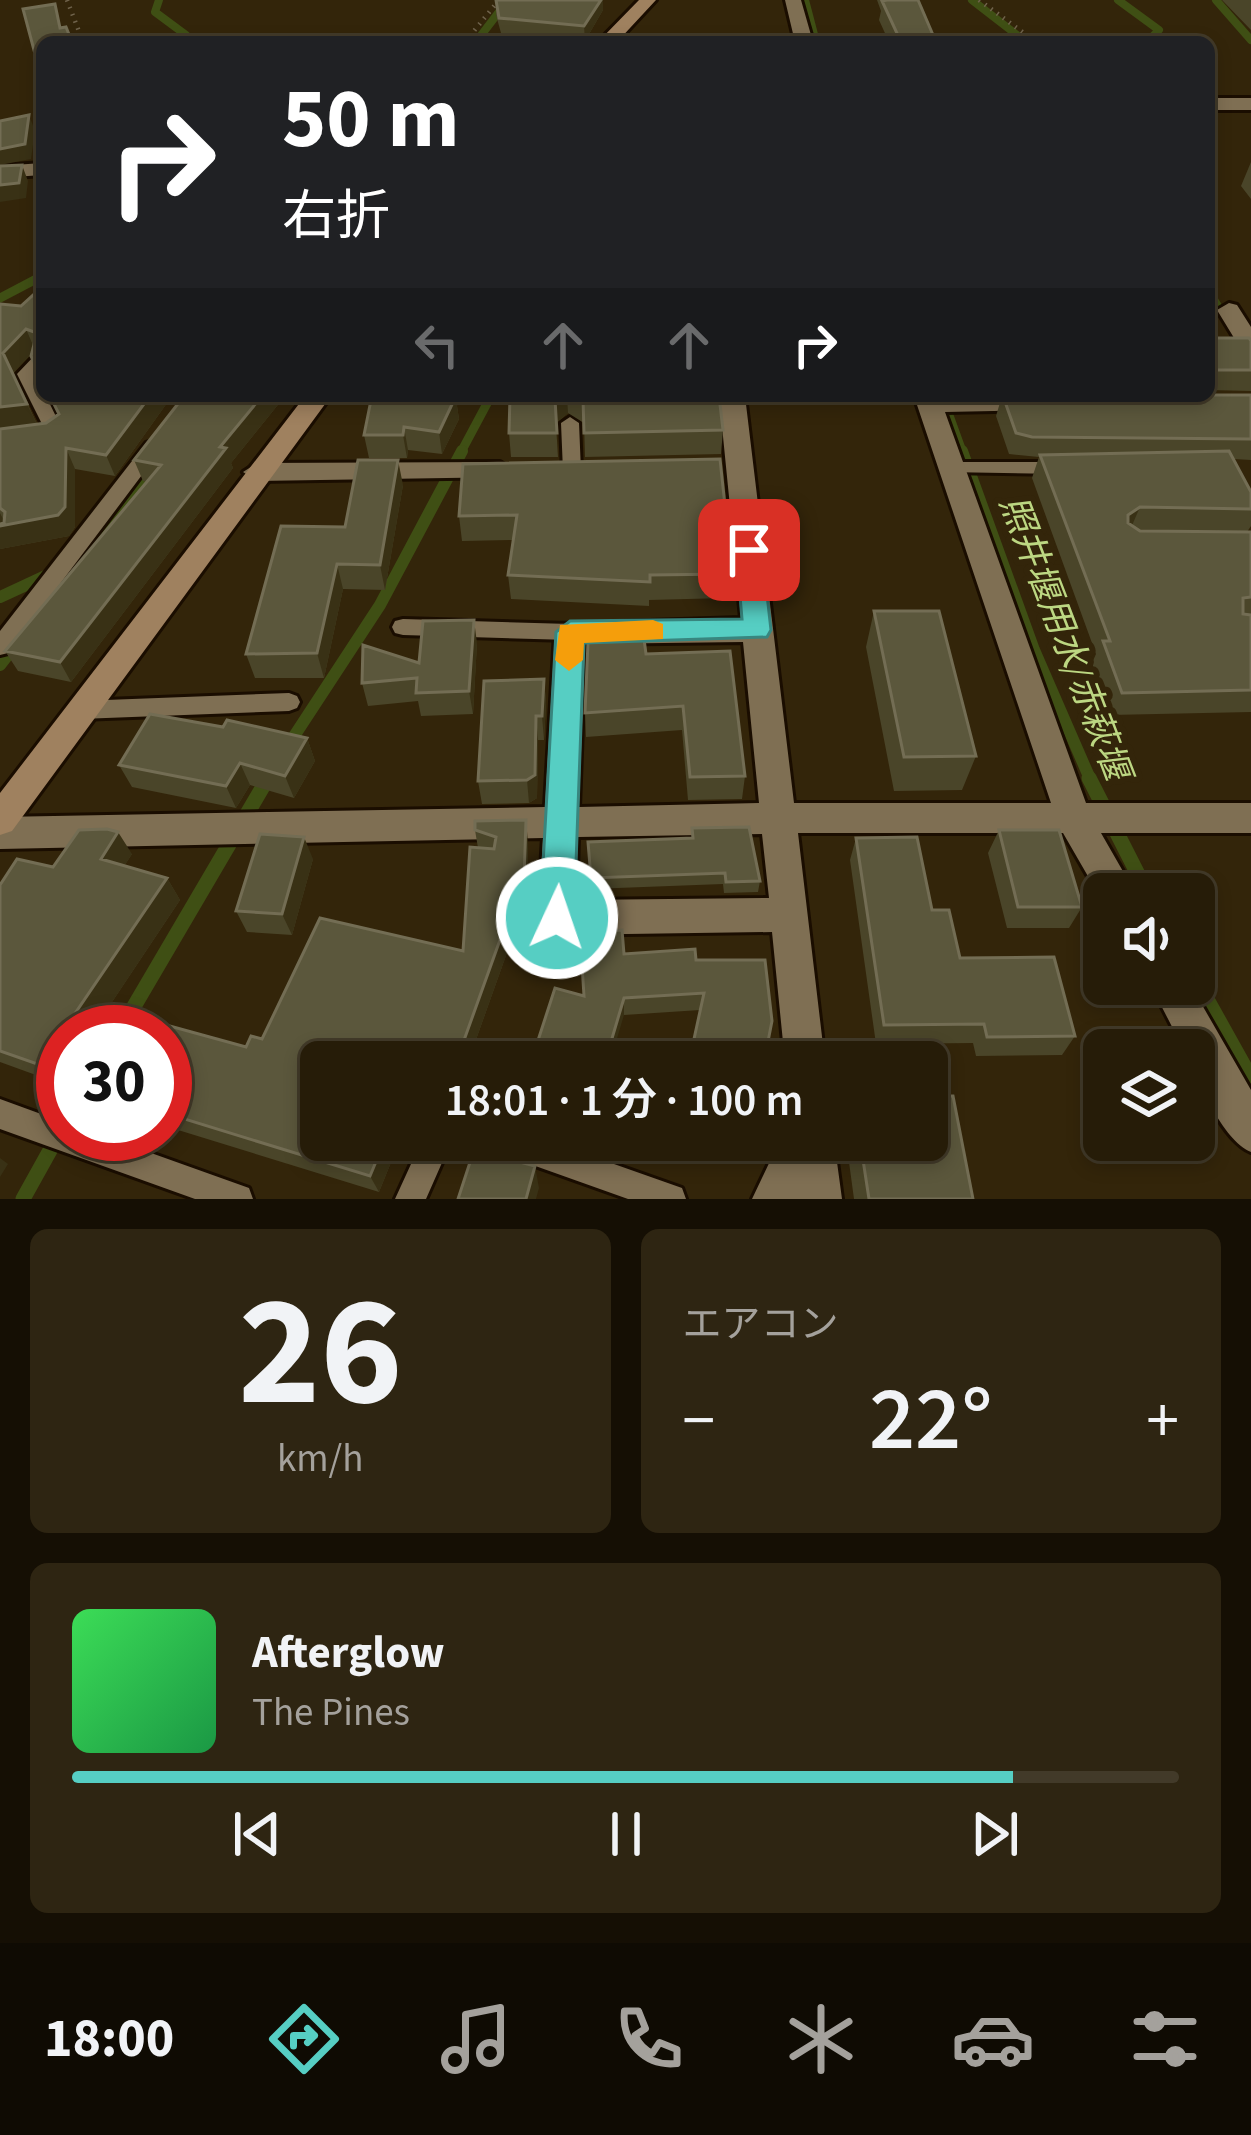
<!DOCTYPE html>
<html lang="ja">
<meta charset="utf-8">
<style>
:root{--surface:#261c08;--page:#2e2512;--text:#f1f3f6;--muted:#a4a19c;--line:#423a29;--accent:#56cec3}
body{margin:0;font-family:"Source Sans 3","Noto Sans JP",sans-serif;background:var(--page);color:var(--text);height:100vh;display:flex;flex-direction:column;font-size:45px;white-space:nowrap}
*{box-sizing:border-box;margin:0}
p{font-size:39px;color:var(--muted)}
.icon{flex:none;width:66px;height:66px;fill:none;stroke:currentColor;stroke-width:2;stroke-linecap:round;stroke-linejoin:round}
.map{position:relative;height:1199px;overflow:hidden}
.drawer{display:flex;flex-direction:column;gap:30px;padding:30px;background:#150f04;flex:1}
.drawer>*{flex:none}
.hud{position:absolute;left:36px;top:36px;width:1179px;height:366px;border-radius:18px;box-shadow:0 6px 18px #0003,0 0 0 3px var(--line);background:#202124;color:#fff;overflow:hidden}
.fabs{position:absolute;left:1083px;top:873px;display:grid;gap:24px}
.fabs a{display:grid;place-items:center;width:132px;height:132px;border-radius:18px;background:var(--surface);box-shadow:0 6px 18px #0003,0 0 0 3px var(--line);font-size:60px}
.speed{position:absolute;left:36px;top:1005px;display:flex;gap:24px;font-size:60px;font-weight:700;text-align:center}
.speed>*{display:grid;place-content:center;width:156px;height:156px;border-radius:50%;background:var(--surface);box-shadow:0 6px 18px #0003,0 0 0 3px var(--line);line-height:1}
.speed .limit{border:18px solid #d22;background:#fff;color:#111}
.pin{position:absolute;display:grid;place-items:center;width:102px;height:102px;color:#fff;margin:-51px;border-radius:24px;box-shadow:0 6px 18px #0006}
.me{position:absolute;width:132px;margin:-66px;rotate:3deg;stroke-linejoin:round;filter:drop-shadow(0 0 9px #0008)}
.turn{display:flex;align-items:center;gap:42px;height:252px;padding:0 48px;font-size:54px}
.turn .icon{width:156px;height:156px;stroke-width:2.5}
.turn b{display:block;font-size:84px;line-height:102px}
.lanes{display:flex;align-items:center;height:114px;padding:0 48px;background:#0003;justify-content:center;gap:60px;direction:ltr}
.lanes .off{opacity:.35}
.big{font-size:90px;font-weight:600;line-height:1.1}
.drawer .tile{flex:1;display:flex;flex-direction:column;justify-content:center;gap:18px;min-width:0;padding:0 42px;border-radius:18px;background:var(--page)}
.drawer .dial{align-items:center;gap:0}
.dial b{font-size:156px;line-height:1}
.song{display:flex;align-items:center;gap:36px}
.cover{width:144px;height:144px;border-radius:18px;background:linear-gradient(135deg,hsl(130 70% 55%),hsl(140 70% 35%))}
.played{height:12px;border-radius:6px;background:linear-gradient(90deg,var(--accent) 85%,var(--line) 85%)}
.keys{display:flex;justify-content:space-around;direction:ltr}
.heat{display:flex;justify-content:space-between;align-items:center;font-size:66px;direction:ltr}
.drawer .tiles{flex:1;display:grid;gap:30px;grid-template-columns:1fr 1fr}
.tile:last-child{grid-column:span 2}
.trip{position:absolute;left:300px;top:1041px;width:648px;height:120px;border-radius:18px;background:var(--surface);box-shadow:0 6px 18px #0003,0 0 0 3px var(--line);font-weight:600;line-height:120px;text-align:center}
.tabs{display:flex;height:192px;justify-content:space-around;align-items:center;background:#0f0b03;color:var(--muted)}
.tabs .icon{width:84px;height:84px}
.tabs .active{color:var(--accent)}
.tabs b{font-size:54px;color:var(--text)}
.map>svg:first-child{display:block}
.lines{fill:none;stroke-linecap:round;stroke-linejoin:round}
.stream-far3{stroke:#3f4f14;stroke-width:8}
.stream-far2{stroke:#3f4f14;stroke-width:9}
.stream-far1{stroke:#3f4f14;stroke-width:12}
.stream{stroke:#3f4f14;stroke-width:15}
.lane-casing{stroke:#1a0d00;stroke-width:6}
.street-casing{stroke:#1a0d00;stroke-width:6}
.secondary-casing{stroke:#1a0d00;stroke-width:6}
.path{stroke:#6f624b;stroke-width:4.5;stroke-dasharray:1.5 6;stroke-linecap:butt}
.lane{fill:#7f6f53;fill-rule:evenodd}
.street{fill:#7f6f53;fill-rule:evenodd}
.secondary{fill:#9f815f;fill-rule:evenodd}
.wall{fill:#4a4529}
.shaded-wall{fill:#393115}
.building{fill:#5b573c;stroke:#736d54;stroke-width:3}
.route{fill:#56cec3;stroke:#38867f;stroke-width:3}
.slow{fill:#f59e0b}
.labels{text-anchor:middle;stroke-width:12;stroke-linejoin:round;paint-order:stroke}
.water-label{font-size:36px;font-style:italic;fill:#bcd782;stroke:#33250a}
</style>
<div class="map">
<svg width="1251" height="1199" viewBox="0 0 1251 1199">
<rect width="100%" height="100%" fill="#33250a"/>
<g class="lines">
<path class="stream-far3" d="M159,0L155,12L186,35L184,42
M805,0L816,42
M972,0L1026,42
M1118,0L1159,30L1147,42
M1216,0L1251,40
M476,42L508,0"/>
<path class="stream-far2" d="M1209,292L1227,322
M0,298L42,276
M942,396L963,454
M460,454L491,396"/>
<path class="stream-far1" d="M962,451L1034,650L1091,781
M74,571L153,468
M0,597L52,573
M0,665L17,643
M287,747L380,605L462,451
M266,781L270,775"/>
<path class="stream" d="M1089,778L1148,894
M1194,976L1251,1078
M119,1032L268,778
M23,1199L63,1127"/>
<g class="lane-casing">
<path id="lane" d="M42,353V368L35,375L42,396H46L64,433L55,439L0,446V434L44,428L17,374L36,354Z
M570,417L579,423L581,471L572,477L563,471L561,423Z
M153,441L160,443L162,447L160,451L8,653L0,655V631L146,443Z
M953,462H1063L1072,468L1063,474L946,472L944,468Z
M403,619L570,624L578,626L581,632L578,638L570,640L403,635L395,633L392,627L395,621Z
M289,693L297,696L300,702L297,708L289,711L80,719L72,716L69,710L72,704L80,701Z
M0,1099L63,1122V1134H98L249,1188L253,1199H195L0,1129Z
M422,1140H452L426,1199H395Z
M489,1140H546L682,1188L686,1199H628L493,1151Z"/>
</g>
<g class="street-casing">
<path id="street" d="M785,0H801L813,42H795Z
M1209,98H1251V110H1209Z
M42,163V175L0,178V166Z
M1229,303L1237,305L1251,327V353L1242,351L1217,310Z
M719,396H745L794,803H1051L914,396H1038L1051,404L1047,410L945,412L1086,803H1251V833H1101L1136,894H1104V904L1063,833H798L825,1062H785L772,932L557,935L544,930L538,918L543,838L0,849V817L545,807L555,632L559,624L741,618ZM743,642L759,803L579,807L585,644ZM762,834L769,898L576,900L578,837Z
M500,462L514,471L510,477L257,481L243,472L257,463Z
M1150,984H1190L1251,1090V1152C1223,1140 1194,1080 1194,1050H1184Z
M780,1140H834L842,1199H752Z"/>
</g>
<g class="secondary-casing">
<path id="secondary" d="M639,0H656L617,42H598Z
M305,396H331L12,831L0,835V793Z"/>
</g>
<path class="path" d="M67,0L83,42
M979,0L1036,42
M465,42L499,0"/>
<use href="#lane" class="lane"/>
<use href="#street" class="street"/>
<use href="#secondary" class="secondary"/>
</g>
<path class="wall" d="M496,0H603V10L585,41L501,33L496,15Z
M877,0H918L936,42H889L879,20L881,11Z
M1222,0H1251V30Z
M1251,162V199L1241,186Z
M42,287V380L31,354L13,373L37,424L46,423L58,414L50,396H172L115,476L75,469V527L69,536L0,549V304L21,306Z
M1209,338L1251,341V391L1209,390Z
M1251,395V460L1234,459L1251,492V526L1247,532H1251V712L1110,715L1092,663L1096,654L1032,478L1039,457L1009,454L996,416L1002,396Z
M219,396H285L231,463L233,468L71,682L18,671L5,651L147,482L143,481L134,460Z
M510,396H719L723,430L721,454L585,457L584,423L568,413L556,423L558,457H511L509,433Z
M457,406L459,419L442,454L408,450L407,458H369L364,435Z
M463,464L726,515L724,540L728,574L726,598L649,600V606L511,599L508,575L514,540L462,541L459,516Z
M403,485L385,590L343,589L324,678H255L246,654L345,527Z
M874,611L976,756L962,790L894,791L866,647Z
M477,643L473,714L421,716L418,701L368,706L362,683Z
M646,654L745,776L742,799L688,800L682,730L586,737L585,713Z
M544,679L546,703L544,740H538L537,798L529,803L482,804L478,781Z
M223,727L307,738L315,761L294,798L250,785L236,808L132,787L119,765Z
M692,828L760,881L758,892L724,893L723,884L591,889L588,842L692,838Z
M475,830L528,843L526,933H514L468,1062H321L400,1140L379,1192L165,1126V1032L246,1047L463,951L478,848Z
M999,830L1082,907L1069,928H1007L988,853Z
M856,838L932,910L960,958L1075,1036L1062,1055L976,1056L973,1043L876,1044L850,860Z
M132,854L124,866L167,878L180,900L92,1032H63L58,1083L0,1062V885L53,867Z
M313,859L292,935L247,932L236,911Z
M624,954L696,960L764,1062L700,1010L624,1015L584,996Z
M672,1140H749L744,1164L672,1144Z
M846,1140H927L973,1199H854Z"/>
<path class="shaded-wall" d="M601,0H603V10L585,41L584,26Z
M29,115L35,131L31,159L0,165V149Z
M22,165L28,181L26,198L0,202V185Z
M26,329L35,350L13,373L3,353Z
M150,396H172L115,476L106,455Z
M262,396H285L231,463L233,468L71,682L60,662L220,447Z
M446,396H463L457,406L459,419L442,454L439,432Z
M558,396H567L568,413L556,423L558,457L555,399Z
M27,404L37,424L0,429V407Z
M404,427L408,450L407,458L403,435Z
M66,448L75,469V527L69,536L0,549V513L6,525Z
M398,460L403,485L385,590L380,565Z
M1140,507L1130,530L1117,538L1128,515Z
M337,564L343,589L324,678L317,653Z
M474,620L477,643L473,714L469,691Z
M544,679L546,703L544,740L542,716Z
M536,716L538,740L537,798L529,803L527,780Z
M307,738L315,761L294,798L285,776Z
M240,763L250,785L236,808L226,786Z
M526,820L528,843L526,933L523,912Z
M118,832L132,854L115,880L101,859Z
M304,837L313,859L292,935L282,914Z
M167,878L180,900L92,1032H63V1076L58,1083L40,1065Z
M510,912L514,933L468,1062H460L458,1057Z
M624,998V1015L610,1062H605Z
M424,1047L429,1062H418Z
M385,1140H400L379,1192L370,1176Z
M0,1158L8,1164L0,1177Z
M535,1166L539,1188L536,1199H526Z"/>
<path class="building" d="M496,0H601L584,26L499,18Z
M887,0H918L936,42H901L882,1Z
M55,4L60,28L66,27L72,42H42V80L23,9Z
M370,36L418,42H365Z
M29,115L25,144L0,149V121Z
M22,165L19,183L0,185V166Z
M42,287V379L31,356L37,333L26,329L3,353L27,404L0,407V304L21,306Z
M1209,338H1249L1251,341V370H1209Z
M1209,395H1251V439L1032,437L1016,433L1003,396Z
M50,396H150L106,455L66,448L65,507L58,515L0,526V524L4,523L5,512L0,508V429L46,423L59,414Z
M184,396H198L216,400L219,396H262L220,447L226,448L60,662L5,651L161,465L134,460Z
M376,396H456L439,432L404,427L403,435H364L370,405Z
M510,396H558L555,399L557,433H509Z
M578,396H719L723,430L584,433L583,398Z
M1229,451L1251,492V509L1140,507L1128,515V523L1140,531L1251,532V597L1243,598V614L1251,615V690L1122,693L1103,641H1110L1040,455Z
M720,459L726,515H721L728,574L650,575V582L508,575L517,515L459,516L463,464Z
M358,460H398L380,565L337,564L317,653L246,654L281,526L345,527Z
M874,611H939L976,756L904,757Z
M474,620L469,691L416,693L417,678L362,683L363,645L419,663L423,621Z
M644,639L646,654L730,651L745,776L690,777L683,706L585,713L588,642Z
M544,679L542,716H536L535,775L527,780L478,781L484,681Z
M150,714L223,727L227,720L307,738L285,776L240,763L226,786L119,765Z
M526,820L523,912H510L458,1057L424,1047L418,1062H321V1140H385L370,1176L165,1113V1032H141L148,1020L246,1047L251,1036L262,1039L320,918L463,951L470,847L494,849L496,837L475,830V821Z
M749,827L760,881L726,882L725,873L591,878L588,842L693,838L692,828Z
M107,829L118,832L101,859L167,878L40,1065L0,1051V885L17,859L53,867L79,830Z
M999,830H1059L1082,907H1018Z
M260,834L304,837L282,914L236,911Z
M917,837L932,910H949L960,958L1054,957L1075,1036L987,1037L984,1024L884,1025L856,838Z
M622,930L624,954L695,949L696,960H765L772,1021L764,1062H689L704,993L624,998L605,1062H531L555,988L584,996L580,933Z
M927,1096H953L973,1199H869L860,1140H927Z
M711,1140H749L748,1150Z
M474,1150L535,1166L526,1199H458Z"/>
<path class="route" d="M749,541L762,550L771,630L767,637L584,643L574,918L569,929L557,934L545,929L540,918L556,632L570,621L742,619L736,550Z"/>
<path class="slow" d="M653,620L663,624V639L584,643L583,660L569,671L555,660L560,625Z"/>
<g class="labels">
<g class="water-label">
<text transform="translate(1066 637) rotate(69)" y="13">照井堰用水/赤萩堰</text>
</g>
</g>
</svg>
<div class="fabs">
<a><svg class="icon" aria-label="sound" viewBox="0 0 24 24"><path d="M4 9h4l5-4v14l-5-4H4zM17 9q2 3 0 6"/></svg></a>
<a><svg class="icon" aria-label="layers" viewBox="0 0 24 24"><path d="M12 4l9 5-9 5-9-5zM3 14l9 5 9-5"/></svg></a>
</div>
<div class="speed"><div class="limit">30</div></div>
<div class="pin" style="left:749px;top:550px;background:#d93025"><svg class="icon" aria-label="arrive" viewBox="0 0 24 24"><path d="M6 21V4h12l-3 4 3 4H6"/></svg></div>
<svg class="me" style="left:557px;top:918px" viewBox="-20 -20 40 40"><circle r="17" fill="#56cec3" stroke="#fff" stroke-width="3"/><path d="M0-11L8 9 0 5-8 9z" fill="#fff"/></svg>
<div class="trip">18:01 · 1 分 · 100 m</div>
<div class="hud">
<div class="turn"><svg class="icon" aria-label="right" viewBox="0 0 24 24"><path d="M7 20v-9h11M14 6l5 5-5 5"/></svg><div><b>50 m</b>右折</div></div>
<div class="lanes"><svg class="icon off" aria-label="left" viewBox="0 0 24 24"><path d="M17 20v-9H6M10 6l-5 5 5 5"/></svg><svg class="icon off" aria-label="ahead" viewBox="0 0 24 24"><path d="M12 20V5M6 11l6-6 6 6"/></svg><svg class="icon off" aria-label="ahead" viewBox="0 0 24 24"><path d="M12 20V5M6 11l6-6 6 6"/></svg><svg class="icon" aria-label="right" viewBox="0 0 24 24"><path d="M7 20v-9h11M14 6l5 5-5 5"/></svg></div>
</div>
</div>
<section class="drawer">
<div class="tiles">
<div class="tile dial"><b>26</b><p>km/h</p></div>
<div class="tile"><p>エアコン</p>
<div class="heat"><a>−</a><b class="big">22°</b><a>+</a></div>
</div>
<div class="tile">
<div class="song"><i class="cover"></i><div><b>Afterglow</b><p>The Pines</p></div></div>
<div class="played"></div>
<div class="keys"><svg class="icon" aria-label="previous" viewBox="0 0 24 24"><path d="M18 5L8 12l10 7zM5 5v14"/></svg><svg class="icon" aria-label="pause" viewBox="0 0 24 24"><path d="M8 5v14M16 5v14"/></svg><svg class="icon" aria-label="next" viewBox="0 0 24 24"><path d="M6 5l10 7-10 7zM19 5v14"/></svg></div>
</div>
</div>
</section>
<nav class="tabs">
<b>18:00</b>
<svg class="icon active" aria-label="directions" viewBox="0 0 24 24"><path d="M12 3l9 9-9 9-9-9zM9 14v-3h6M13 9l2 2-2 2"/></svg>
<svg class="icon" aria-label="music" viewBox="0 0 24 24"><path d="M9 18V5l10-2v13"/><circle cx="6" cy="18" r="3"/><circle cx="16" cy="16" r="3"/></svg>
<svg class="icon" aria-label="phone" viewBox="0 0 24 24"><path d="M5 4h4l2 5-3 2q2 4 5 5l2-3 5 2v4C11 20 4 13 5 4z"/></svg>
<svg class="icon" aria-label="climate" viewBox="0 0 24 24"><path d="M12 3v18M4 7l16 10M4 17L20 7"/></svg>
<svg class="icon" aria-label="car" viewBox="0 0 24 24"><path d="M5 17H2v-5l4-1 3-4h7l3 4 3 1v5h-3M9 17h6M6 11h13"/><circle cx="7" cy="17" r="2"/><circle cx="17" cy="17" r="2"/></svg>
<svg class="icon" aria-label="filters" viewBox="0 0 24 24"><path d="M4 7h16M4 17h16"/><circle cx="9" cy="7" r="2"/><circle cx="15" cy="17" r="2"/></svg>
</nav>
